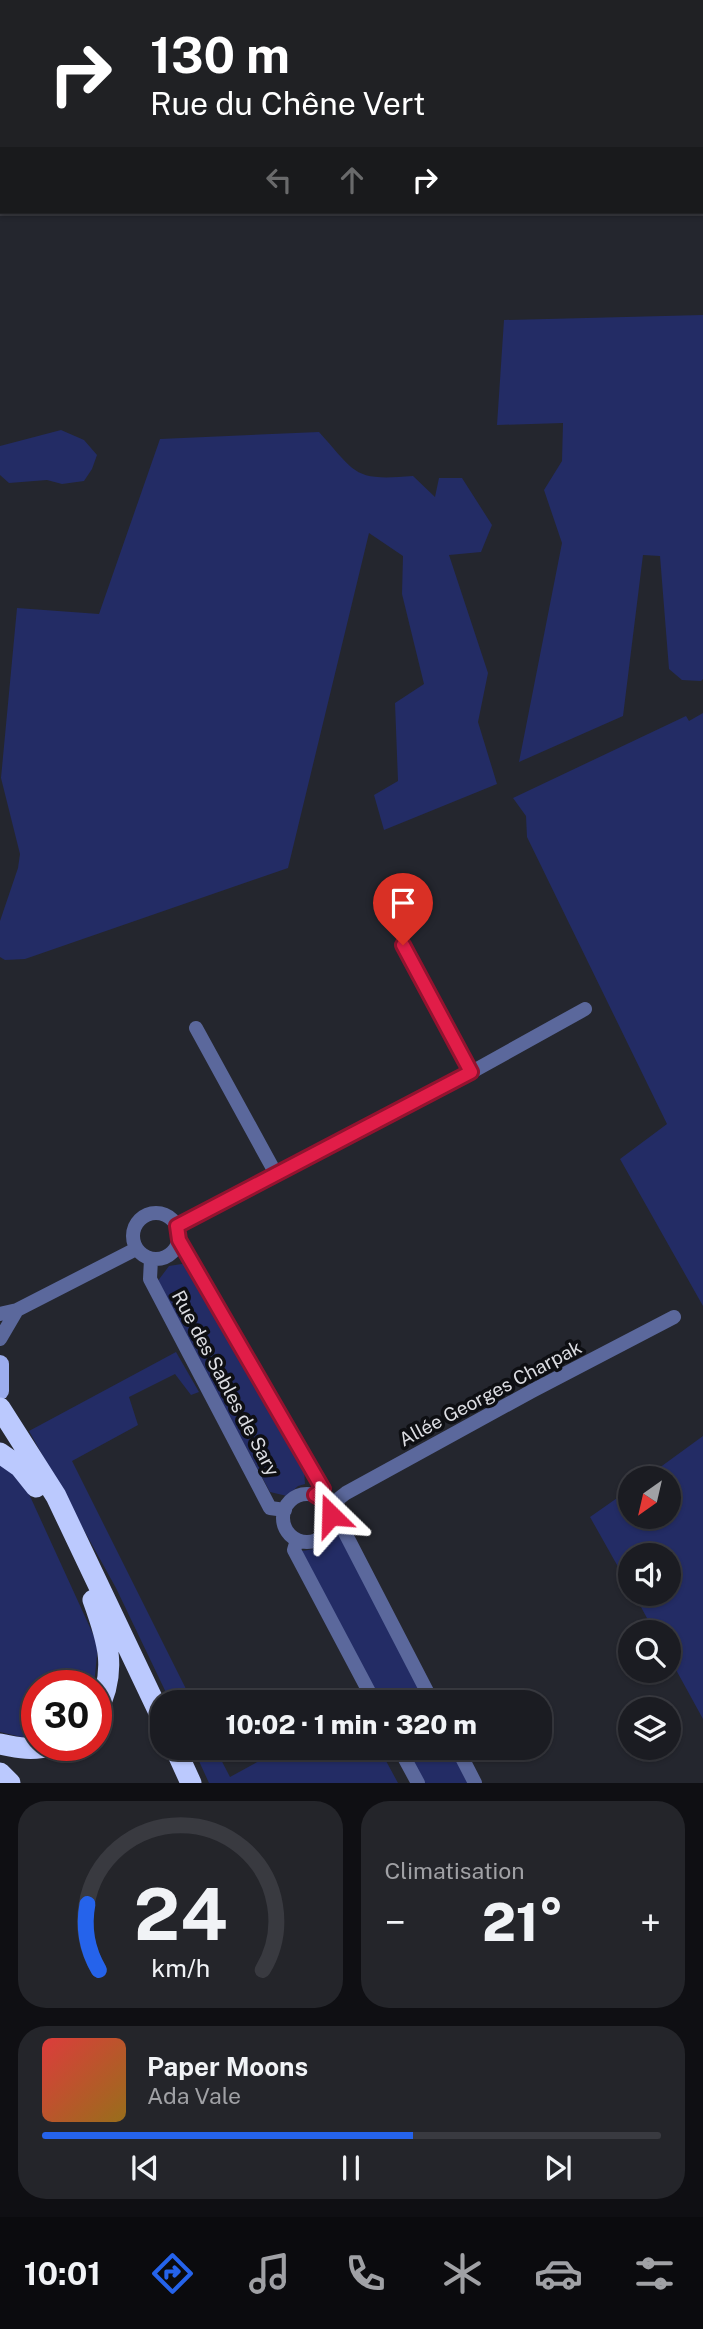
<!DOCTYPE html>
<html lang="fr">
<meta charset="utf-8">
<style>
:root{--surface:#1b1c22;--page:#24252a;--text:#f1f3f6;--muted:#a0a1a5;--line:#393a40;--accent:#2563eb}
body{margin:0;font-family:"Public Sans",sans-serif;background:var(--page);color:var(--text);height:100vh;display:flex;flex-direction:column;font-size:26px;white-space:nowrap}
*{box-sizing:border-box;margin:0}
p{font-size:23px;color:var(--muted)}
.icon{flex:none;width:38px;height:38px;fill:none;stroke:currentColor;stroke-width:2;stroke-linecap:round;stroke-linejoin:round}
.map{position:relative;height:1783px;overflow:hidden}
.details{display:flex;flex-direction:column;gap:18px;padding:18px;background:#0f0f13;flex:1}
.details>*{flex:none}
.top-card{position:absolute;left:0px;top:0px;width:704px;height:214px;box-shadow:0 2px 5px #0004,0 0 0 2px var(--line);background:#202124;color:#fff;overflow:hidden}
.needle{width:46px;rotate:214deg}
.buttons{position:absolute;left:618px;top:1466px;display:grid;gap:14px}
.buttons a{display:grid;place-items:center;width:63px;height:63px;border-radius:50%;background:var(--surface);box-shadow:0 2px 5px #0004,0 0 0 2px var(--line);font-size:35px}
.speed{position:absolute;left:21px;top:1670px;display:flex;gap:14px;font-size:35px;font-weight:700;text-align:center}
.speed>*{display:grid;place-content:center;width:91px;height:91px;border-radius:50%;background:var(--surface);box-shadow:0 2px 5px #0004,0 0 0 2px var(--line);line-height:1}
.speed .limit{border:10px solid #d22;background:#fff;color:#111}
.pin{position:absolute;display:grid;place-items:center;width:60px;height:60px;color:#fff;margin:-72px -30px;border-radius:50% 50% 50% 0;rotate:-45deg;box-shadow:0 0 7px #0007}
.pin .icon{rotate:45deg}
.me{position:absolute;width:77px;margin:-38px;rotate:338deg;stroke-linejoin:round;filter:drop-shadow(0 0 5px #0008)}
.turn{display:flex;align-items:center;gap:24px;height:147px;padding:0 35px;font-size:32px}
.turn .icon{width:91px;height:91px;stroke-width:2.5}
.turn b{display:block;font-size:49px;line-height:60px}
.lanes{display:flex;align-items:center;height:66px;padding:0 35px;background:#0003;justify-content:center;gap:35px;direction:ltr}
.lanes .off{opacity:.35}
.big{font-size:52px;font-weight:800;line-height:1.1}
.details .card{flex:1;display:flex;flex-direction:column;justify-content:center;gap:10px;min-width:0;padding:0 24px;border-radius:28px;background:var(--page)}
.details .dial{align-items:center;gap:0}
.dial svg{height:182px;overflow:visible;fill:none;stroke:var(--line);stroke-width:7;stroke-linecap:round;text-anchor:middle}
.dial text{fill:var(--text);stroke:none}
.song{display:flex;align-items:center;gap:21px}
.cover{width:84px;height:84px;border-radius:10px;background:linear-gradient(135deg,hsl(0 70% 55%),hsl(40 70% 35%))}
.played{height:7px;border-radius:4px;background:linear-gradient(90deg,var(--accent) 60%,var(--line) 60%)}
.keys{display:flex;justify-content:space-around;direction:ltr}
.heat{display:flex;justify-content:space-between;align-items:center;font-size:38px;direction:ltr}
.details .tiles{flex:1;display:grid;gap:18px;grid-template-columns:1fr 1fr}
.card:last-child{grid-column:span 2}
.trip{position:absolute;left:150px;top:1690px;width:402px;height:70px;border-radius:28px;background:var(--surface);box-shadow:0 2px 5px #0004,0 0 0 2px var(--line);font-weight:800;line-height:70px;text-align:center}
.dock{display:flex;height:112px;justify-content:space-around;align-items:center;background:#0b0b0e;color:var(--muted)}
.dock .icon{width:49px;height:49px}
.dock .current{color:var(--accent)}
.dock b{font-size:32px;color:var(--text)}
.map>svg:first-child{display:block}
.green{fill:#232c65}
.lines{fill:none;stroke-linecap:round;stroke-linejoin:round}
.street{stroke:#5b689c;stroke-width:14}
.primary{stroke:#9cadee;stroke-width:18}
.highway{stroke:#bbc9fe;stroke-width:21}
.route-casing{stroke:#92132f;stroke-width:18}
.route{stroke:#e11d48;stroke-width:12}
.labels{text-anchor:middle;stroke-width:7;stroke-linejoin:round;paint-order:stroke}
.street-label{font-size:19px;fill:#dcdde2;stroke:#0e0f13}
</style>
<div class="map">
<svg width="703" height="1783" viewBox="0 0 703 1783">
<rect width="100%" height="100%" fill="#24262e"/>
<path class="green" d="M703,315V679L701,681L682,680L669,669L660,556L643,555L623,716L519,762L562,543L544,490L562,461L563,423L497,425L504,320Z
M61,430L84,440L97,455L92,469L84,481L62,484L47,480L9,483L0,475V446Z
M319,432C357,474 353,481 413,476L435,497L439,478H462L492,525L481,552L449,555L488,673L478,722L497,784L384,830L374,795L398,781L395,703L424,684L402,594L403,556L369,533L288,868L25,959L5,960L0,957V921L18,868L20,854L1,778L17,608L99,614L160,439Z
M703,713V1306L620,1159L667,1124L527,837L526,816L513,798L686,716L689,721Z
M188,1263L304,1469L305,1484L298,1486L287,1496L270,1492L157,1282L169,1266Z
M176,1352L199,1392L191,1395L175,1374L129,1397L138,1425L72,1461L193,1703H171L116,1588L29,1431Z
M703,1436V1719L669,1657L668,1633H655L634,1594H668V1556H630V1588L590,1517L630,1489V1517H668V1479H644Z
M0,1464L10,1470L29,1494L98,1645L94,1685H37V1739L34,1740L0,1732Z
M338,1530L427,1703H379L298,1551C319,1550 325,1546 338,1530Z
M193,1748H215L230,1777L283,1748H379L398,1783H209Z
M403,1748H450L468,1783H422Z"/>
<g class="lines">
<path class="street" d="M403,945L471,1072
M196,1028L276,1174
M133 1236a23 23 0 1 1 46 0a23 23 0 1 1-46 0Z
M177,1226L450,1084L585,1009
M179,1240L323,1489L315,1495
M151,1259L150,1279L270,1508L285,1510
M0,1314L17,1310L136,1249
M0,1339L17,1310
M283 1518a24 24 0 1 1 48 0a24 24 0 1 1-48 0Z
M328,1507L346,1493L532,1391L674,1317
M331,1523L342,1527L433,1703
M297,1540L294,1550L375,1703
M399,1748L418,1783
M457,1748L475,1783"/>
<path class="primary" d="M0,1364V1391"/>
<path class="highway" d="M0,1408L56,1496L163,1721
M0,1453L20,1467L36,1487
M93,1600C108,1641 118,1672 96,1713
M0,1744C18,1748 34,1751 52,1745
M175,1748L191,1783
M0,1773L10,1783"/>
</g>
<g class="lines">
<g class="route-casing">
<path id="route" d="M331,1515C328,1505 324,1499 315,1495L323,1489L179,1240L177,1226L471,1072L403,945"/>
</g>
<use href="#route" class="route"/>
</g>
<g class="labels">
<g class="street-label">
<text transform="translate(226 1383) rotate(62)" y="7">Rue des Sables de Sary</text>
<text transform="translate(490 1393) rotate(-28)" y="7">Allée Georges Charpak</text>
</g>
</g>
</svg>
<div class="buttons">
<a><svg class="needle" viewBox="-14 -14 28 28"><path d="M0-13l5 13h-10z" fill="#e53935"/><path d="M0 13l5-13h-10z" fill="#a0a1a5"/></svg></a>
<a><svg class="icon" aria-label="sound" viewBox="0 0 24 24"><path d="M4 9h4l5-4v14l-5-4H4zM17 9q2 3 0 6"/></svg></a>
<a><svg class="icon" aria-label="search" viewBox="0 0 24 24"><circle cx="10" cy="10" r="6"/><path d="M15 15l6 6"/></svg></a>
<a><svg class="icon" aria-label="layers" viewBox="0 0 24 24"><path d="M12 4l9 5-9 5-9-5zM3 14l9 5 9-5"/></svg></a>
</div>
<div class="speed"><div class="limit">30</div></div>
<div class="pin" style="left:403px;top:945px;background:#d93025"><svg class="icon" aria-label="arrive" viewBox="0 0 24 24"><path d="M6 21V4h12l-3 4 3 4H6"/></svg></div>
<svg class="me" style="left:331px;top:1515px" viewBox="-20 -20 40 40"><path d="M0-17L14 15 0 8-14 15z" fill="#e11d48" stroke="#fff" stroke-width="4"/></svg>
<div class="trip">10:02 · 1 min · 320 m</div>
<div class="top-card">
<div class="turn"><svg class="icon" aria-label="right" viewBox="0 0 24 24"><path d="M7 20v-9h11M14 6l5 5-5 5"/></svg><div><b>130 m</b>Rue du Chêne Vert</div></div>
<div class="lanes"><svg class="icon off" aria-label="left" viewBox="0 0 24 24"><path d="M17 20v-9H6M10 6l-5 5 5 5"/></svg><svg class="icon off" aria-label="ahead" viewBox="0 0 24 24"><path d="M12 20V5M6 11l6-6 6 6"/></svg><svg class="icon" aria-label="right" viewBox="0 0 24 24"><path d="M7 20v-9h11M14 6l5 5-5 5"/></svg></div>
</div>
</div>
<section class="details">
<div class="tiles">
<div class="card dial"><svg viewBox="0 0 100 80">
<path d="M14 69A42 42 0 1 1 86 69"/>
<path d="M14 69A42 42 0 0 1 9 40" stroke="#2563eb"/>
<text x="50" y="56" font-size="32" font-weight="700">24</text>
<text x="50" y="72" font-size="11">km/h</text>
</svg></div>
<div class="card"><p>Climatisation</p>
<div class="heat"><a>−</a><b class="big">21°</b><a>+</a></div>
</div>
<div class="card">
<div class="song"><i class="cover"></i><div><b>Paper Moons</b><p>Ada Vale</p></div></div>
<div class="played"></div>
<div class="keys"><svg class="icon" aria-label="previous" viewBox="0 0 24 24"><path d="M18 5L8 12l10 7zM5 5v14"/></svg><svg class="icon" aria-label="pause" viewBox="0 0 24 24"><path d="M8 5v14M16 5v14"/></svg><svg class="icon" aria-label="next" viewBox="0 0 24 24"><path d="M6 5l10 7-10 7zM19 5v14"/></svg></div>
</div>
</div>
</section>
<nav class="dock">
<b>10:01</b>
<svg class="icon current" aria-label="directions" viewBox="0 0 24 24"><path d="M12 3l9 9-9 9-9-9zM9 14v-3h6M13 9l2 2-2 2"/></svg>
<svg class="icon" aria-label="music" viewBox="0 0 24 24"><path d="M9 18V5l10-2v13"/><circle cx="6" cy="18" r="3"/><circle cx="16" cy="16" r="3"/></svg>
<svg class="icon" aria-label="phone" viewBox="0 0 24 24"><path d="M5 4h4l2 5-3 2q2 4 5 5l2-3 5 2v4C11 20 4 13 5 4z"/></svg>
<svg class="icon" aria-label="climate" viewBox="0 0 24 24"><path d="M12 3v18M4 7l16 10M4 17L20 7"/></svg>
<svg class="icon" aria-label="car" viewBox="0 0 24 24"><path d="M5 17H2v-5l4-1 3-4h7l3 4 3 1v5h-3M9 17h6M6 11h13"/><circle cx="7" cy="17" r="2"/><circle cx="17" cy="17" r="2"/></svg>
<svg class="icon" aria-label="filters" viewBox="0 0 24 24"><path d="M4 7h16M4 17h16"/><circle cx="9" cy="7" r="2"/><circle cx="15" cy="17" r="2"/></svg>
</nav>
